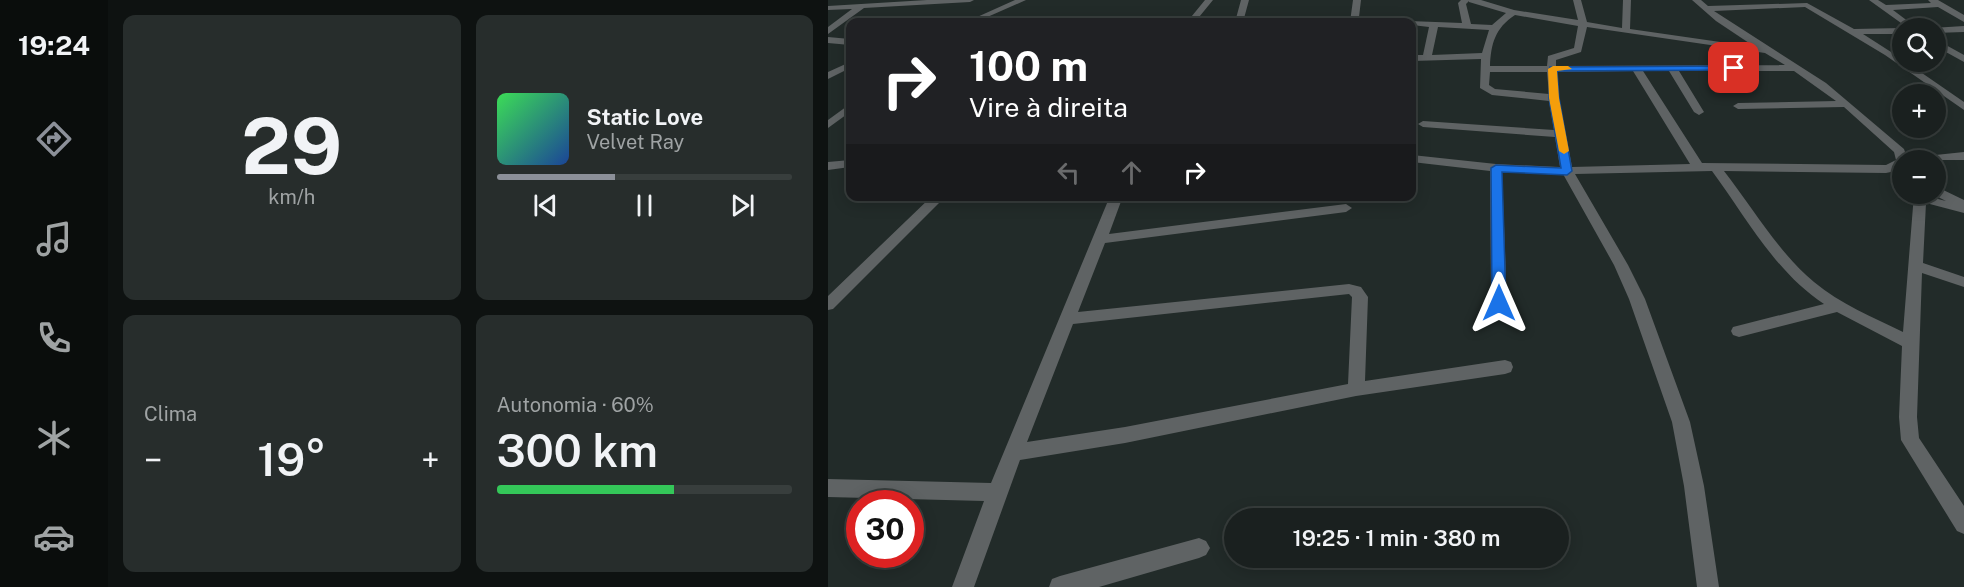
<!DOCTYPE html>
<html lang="pt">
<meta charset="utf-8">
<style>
:root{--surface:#1a201f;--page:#272d2c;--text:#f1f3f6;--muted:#9fa3a4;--line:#383e3d;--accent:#8c9099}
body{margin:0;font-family:"Public Sans",sans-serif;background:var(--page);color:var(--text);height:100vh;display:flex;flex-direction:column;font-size:22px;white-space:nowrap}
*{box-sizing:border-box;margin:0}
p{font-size:20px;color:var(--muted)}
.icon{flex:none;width:33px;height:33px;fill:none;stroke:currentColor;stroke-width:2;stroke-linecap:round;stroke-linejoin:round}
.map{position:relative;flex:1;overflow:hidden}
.panel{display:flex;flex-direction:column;gap:15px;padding:15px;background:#0e1211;width:720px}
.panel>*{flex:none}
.guide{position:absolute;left:18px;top:18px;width:570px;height:183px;border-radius:12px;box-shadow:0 3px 15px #0003,0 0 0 2px var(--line);background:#202124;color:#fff;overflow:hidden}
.buttons{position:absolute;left:1064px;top:18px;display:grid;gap:12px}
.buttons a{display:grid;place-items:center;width:54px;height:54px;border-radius:50%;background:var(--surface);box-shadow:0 3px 15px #0003,0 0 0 2px var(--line);font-size:30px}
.speed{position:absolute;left:18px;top:490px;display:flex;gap:12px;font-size:30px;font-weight:700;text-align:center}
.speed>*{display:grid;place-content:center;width:78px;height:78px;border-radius:50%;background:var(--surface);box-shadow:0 3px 15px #0003,0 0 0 2px var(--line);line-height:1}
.speed .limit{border:9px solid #d22;background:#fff;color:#111}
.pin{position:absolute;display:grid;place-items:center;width:51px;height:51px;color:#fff;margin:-26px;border-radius:12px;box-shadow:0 3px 9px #0006}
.me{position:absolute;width:66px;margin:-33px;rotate:0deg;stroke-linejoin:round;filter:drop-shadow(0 0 4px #0008)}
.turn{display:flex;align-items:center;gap:21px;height:126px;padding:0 24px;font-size:27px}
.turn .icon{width:78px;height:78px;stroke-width:2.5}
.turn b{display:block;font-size:42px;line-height:51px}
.lanes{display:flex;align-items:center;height:57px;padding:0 24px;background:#0003;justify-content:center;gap:30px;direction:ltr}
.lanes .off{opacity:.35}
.big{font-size:45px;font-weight:600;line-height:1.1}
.panel .widget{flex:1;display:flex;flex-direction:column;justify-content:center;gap:9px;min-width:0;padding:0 21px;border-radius:12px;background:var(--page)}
.panel .dial{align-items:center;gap:0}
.dial b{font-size:78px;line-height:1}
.song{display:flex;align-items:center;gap:18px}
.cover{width:72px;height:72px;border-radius:9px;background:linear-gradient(135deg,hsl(130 70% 55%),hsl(220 70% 35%))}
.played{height:6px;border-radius:3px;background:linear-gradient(90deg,var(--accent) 40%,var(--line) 40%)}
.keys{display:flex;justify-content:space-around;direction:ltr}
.heat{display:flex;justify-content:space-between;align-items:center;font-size:33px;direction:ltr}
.charge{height:9px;border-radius:4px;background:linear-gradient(90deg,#34c759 60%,var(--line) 0)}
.panel .tiles{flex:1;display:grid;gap:15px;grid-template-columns:repeat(2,1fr)}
.trip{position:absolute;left:396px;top:508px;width:345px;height:60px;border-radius:30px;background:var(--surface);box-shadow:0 3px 15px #0003,0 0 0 2px var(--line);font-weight:600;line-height:60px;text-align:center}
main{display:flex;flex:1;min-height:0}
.dock{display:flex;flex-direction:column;width:108px;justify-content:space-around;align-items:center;background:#0a0d0c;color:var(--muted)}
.dock .icon{width:42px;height:42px}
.dock .active{color:var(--accent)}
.dock b{font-size:27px;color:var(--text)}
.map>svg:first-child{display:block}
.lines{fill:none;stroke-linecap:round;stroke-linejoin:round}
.street{fill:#5f6364;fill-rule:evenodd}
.route{fill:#1a73e8;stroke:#114b97;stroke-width:1.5}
.slow{fill:#f59e0b}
</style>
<main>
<nav class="dock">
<b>19:24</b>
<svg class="icon active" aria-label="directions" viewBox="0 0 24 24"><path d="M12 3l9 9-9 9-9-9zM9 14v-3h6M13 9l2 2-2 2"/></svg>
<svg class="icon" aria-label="music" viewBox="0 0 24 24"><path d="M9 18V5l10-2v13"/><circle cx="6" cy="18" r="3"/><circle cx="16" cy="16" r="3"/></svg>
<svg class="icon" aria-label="phone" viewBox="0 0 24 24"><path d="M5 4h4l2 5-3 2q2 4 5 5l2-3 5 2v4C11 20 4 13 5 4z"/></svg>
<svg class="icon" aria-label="climate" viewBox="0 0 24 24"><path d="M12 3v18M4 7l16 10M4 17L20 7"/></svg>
<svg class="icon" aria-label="car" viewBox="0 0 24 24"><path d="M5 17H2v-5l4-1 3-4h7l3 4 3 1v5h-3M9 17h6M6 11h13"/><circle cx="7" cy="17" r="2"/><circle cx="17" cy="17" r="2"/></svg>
</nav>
<section class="panel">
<div class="tiles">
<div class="widget dial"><b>29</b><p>km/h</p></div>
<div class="widget">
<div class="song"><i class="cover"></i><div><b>Static Love</b><p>Velvet Ray</p></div></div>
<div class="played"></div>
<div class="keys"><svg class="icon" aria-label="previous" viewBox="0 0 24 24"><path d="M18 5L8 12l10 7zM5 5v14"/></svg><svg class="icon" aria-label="pause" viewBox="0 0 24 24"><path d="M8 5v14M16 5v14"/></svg><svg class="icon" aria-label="next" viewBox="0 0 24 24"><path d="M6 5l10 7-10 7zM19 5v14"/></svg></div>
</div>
<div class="widget"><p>Clima</p>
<div class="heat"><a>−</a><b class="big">19°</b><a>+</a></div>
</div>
<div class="widget"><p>Autonomia · 60%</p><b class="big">300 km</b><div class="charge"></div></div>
</div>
</section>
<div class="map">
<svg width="1136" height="587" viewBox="0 0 1136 587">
<rect width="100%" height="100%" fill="#222b29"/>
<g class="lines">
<path class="street" d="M99,0H146L142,2L36,8L0,34V27L24,9L0,10V6Z
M187,0H198L148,22H138Z
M377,0H385L367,22H359Z
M413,0H421L415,22H407Z
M525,0H533L531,17L574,19L578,22H522Z
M633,0H653L686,10L750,20L745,0H753L759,22L794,28L795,0H803L802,29L927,47L888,21L864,0H873L880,6L979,3L1026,29L1074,28H1075L1074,34H1035L1074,59V62H1078L1136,102V110L1057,55L977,7L886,11L998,83L1076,149L1079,158L1136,152V160H1074L1072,170L1058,173L896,171C925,208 950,252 986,282C1012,304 1045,317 1075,332L1086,194H1098V196L1118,201L1104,194H1107V186L1136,200V213L1098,203L1095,263L1136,277V287L1094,273L1089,417L1091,438L1136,506V534L1129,531L1073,440L1071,417L1074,346L1009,312L911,337L905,335L903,331L905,327L996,304C947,272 918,217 884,171L747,174L800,265L817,299L862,422L876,486L891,587H869L856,486L844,422L801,299L786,265L735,174L674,172L679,303L676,307H666L663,303L662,171L584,162V155L668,164L732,167L727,137L595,127L590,124L595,121L726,130L721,101L664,95L652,88L653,59L584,61V55H595L601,27L584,25L581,21L634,23L630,3ZM641,1V2L678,13L664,25L643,24L638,4ZM687,15L750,26L746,48L720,56L719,66H662C663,44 667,28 687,15ZM610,27L661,30L654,53L604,55ZM759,27L937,53L957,65L728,66V60L753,52ZM805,71L862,164L744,167L731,98L729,72ZM815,71H841L866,112L871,115L876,112L851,71H966L1008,101L910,103L905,106L910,109L1016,107L1066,152L1068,160L1058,165L874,163ZM662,72H719L721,94L667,89L661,85Z
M1041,0H1050L1058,5L1103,3L1100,0H1110L1136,15V22L1110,7L1065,10L1089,28H1080Z
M1136,26V32L1107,33V28H1104Z
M0,37L22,39V45L0,43Z
M1107,39L1136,55V62L1107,46Z
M22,62V68L0,79V72Z
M22,104V112L0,128V120Z
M22,160V167L0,170V162Z
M104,196H118L5,309L0,310V296Z
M282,196H295L281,234L518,204L524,208L518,212L277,243L250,312L521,284L533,287L540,297L537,381L677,360L683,362L685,367L683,372L677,374L528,396L297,443L192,460L146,587H124L156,501L0,497V479L163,483ZM521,294L524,297L520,384L297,427L199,442L245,324Z
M371,538L378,541L382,548L378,555L371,558L271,587H221L224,579L232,576Z"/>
</g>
<path class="route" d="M906,66H909V70L729,71L731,98L744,171L739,175L674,172L678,303L671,308L666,306L664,303L663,168L668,165L733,168L721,98L722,67Z"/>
<path class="slow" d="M725,66H740L744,69L729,71L731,98L741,151L736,154L731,151L721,98L720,69Z"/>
</svg>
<div class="buttons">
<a><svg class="icon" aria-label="search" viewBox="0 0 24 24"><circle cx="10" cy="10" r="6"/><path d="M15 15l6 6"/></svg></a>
<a>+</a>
<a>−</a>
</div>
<div class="speed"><div class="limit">30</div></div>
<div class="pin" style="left:906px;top:68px;background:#d93025"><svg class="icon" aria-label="arrive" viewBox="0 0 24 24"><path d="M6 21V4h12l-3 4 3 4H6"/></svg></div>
<svg class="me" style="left:671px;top:303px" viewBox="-20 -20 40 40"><path d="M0-17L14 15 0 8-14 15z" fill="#1a73e8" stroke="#fff" stroke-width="4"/></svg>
<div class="trip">19:25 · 1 min · 380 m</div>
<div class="guide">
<div class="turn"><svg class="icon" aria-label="right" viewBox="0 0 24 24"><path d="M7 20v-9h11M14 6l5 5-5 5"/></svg><div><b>100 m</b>Vire à direita</div></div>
<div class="lanes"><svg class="icon off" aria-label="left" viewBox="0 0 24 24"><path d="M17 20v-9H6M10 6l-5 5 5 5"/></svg><svg class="icon off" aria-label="ahead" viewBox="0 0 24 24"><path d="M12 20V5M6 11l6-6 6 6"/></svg><svg class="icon" aria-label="right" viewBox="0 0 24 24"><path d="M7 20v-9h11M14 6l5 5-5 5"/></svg></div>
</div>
</div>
</main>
